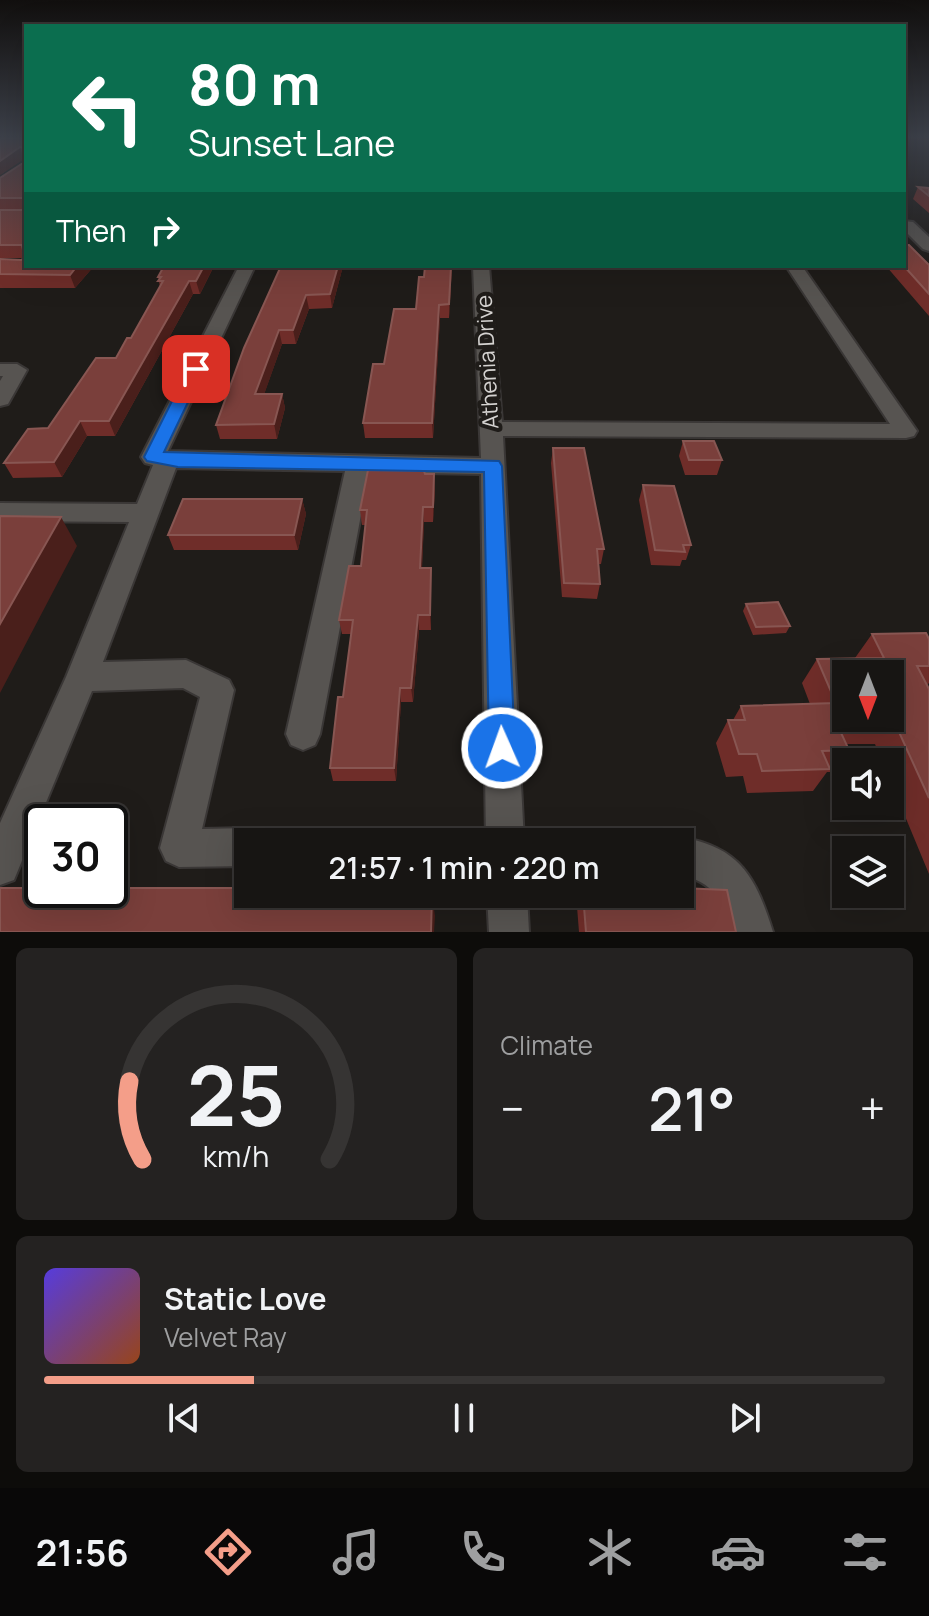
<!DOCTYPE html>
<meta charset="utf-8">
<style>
:root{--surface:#171513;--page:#242221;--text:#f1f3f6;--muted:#9e9fa0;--line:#363433;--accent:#f49e89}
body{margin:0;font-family:Manrope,sans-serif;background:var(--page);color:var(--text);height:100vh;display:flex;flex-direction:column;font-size:30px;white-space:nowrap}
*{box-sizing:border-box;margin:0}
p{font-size:26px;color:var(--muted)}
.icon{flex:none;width:44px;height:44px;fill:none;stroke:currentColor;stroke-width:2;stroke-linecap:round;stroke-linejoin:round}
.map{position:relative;height:932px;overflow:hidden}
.side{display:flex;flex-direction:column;gap:16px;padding:16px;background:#0d0c0a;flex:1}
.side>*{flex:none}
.banner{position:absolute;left:24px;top:24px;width:882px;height:244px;border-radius:0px;box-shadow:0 8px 32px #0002,0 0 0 2px var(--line);background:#0b6e4f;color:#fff;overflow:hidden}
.needle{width:52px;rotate:180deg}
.fabs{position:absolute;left:832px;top:660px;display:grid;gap:16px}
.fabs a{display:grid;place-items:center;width:72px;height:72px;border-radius:0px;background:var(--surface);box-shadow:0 8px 32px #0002,0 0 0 2px var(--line);font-size:40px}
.speed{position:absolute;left:24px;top:804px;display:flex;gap:16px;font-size:40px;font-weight:700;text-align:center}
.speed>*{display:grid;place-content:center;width:104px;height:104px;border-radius:50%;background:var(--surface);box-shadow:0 8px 32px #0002,0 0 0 2px var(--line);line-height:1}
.speed .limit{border:4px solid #111;border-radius:12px;background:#fff;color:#111}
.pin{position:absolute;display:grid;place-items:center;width:68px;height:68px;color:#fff;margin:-34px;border-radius:16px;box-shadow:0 4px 12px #0006}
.me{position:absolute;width:88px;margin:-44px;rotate:358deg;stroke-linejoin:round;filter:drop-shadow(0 0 6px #0008)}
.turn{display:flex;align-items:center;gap:28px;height:168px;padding:0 32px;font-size:36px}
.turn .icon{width:104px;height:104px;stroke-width:2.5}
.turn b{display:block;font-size:56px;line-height:68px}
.then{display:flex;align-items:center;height:76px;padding:0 32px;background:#0003;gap:16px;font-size:30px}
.big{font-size:60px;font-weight:600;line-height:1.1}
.side .tile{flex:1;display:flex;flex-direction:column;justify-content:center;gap:12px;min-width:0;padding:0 28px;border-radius:12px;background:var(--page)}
.side .dial{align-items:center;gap:0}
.dial svg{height:208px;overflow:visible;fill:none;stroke:var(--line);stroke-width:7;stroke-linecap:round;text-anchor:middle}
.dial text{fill:var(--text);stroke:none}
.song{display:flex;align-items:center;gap:24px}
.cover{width:96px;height:96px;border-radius:12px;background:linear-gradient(135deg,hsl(250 70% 55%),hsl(20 70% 35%))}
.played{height:8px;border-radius:4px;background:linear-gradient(90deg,var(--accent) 25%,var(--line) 25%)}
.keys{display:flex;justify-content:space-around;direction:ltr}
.heat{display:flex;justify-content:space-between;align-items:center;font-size:44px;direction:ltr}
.side .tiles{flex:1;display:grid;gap:16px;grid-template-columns:1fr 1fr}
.tile:last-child{grid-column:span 2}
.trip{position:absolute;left:234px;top:828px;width:460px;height:80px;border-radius:0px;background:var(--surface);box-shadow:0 8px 32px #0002,0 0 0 2px var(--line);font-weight:600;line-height:80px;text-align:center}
.dock{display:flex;height:128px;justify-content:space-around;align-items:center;background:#090808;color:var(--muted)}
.dock .icon{width:56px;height:56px}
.dock .active{color:var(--accent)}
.dock b{font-size:36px;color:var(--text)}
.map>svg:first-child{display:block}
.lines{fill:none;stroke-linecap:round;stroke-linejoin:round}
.minor-casing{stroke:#3a3736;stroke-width:4}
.minor{fill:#575451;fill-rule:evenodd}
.wall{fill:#6f2d29}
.shaded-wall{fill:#4a1f1b}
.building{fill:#7a3f3b;stroke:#885652;stroke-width:2;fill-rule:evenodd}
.route{fill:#1a73e8;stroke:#114b97;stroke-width:2}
.labels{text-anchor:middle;stroke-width:8;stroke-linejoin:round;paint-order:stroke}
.street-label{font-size:22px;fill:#d5d3d1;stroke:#1f1c19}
</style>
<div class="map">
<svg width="929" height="932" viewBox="0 0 929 932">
<rect width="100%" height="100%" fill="#1f1c19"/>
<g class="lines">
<g class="minor-casing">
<path id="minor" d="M904,221L913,222L929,237V251L923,249L904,230Z
M239,266H255L168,451L481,458L473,266H489L502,422L890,424L786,266H802L917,431L914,436L906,438L503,436L524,842H486L481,474L369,472L320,734L315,745L303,750L291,745L286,734L345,471L176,468L103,662L186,660L229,680L234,690L202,829L248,828L261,834L265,842H248V866L179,867L166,861L160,848L200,697L183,688L92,691L14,880L0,885V823L66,677L129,522L0,521V503L137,504L153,465L145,463L141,457Z
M0,364H17L27,370L8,404L0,406V381L3,376H0Z
M680,837C741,847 756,878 773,932H733C724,902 713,881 680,875V842H668Z
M487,894H527L529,932H489Z"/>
</g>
<use href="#minor" class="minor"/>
</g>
<path class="wall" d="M26,138V266H94L75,288H0V259L21,260L24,258H0V178L23,163V159L0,175Z
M904,138H929V140L904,139Z
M918,187L929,188V213L913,199Z
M929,265V316L886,266Z
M214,266L200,294H193L115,436H87L62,477L13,478L4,463L48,428L116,358L131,338L160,287L158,277Z
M281,266H343L332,308L309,309L296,344H282L264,394H282L285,408L277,439H220L216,425Z
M425,266H452L449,318H440L433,438H365L363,423L384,364L416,309L424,277Z
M683,441L722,460L717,475H685L679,456Z
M553,448L604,549L601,564H599L600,584L597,599L562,597L551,463Z
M425,474L435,489L433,522H424L422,568L431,583V630H419L413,702H401L396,781H333L330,768L343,697L351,634H342L339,620L361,566L365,525H362L360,510Z
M643,485L691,545L686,560H682L680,566L651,565L639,500Z
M302,499L306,514L298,550H174L168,535Z
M746,604L790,626L786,633L753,635L743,611Z
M872,634L929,639V683L927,685L929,689V874L890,780V762H882L875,744H846L849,750L831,772H827L813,791L747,793L743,776L726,777L716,743L728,720H733L741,706L810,704L802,683L817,659L855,658Z
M576,894H680L736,932H579Z"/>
<path class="shaded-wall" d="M20,147L24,159L0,175V161Z
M77,266H94L75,288L70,275Z
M204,266H214L200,294L196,281Z
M338,266H343L332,308L330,294Z
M451,266H452L449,318V304Z
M189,281L193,294L115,436L109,421Z
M306,295L309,309L296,344L293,330Z
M439,305L440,318L433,438L432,423Z
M279,330L282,344L259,409L255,394Z
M282,394L285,408L277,439L274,424Z
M80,421L87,436L62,477L54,462Z
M434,474L435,489L433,522V507Z
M302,499L306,514L298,550L294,535Z
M423,507L424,522L421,583L420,568Z
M61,517L77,546L0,693V624Z
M431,568V630L430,615Z
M418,615L419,630L413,702L411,688Z
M400,688L401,702L396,781L394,768Z
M432,894L435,916L434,932H431Z"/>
<path class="building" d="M0,138H26V251L23,250L22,245H0V210H23V198H0V178L23,163L24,148L20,147L0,161Z
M918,187L929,188V196Z
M904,245H909L929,265V294L904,266Z
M26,257V266H77L70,275L0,274V259L21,260Z
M164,266H204L196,281H189L109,421H80L54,462L4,463L28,429L48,428L96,358H116L127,338H131L163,281H158L161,277H158Z
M281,266H338L330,294L306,295L293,330H279L255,394H282L274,424L216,425L244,348Z
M425,266H451L449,304L439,305L432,423H363L373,364H384L394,309H416L419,277H424Z
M683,441H714L722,460H689Z
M553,448H584L604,549H597L600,584L564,583Z
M368,470L424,471L425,474H434L433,507H423L420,568H431L430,615H418L411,688H400L394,768H330L338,697H343L353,620H339L349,566H361L367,510H360Z
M643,485L674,486L691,545H683L685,552L655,550Z
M183,499H302L294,535H168Z
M0,516L61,517L0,624Z
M778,602L790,626L756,627L746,604Z
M926,633L929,639V666H917L929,689V798L894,721L836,722L849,750L822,751L830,769L762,771L757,754H739L728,720H745L741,706L836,703L817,659L884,658L872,634ZM846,674H890V718H846Z
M0,888H42V890H110V888H248V894H432L431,932H0Z
M680,888L727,890L736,932H586L583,894H680Z"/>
<linearGradient id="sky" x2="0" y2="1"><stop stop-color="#110f0e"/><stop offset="0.51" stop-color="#3c4049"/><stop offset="1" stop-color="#3c4049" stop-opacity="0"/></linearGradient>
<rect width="929" height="268" fill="url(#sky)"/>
<path class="route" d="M196,364L204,369L164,452L499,461L502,466L515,748L511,757L502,760L493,757L489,748L484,472L178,467L147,461L144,457L188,369Z"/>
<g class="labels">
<g class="street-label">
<text transform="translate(487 362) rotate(-93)" y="8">Athenia Drive</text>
</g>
</g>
</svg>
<div class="fabs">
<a><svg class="needle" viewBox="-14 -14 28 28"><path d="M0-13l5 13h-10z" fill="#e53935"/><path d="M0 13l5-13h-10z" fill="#9e9fa0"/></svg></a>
<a><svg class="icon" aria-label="sound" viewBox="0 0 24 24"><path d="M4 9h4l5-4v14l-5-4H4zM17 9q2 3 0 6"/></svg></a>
<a><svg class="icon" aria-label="layers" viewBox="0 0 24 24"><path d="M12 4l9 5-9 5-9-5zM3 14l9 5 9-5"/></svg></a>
</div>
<div class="speed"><div class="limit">30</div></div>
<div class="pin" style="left:196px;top:369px;background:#d93025"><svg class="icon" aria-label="arrive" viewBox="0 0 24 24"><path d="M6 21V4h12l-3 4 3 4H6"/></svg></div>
<svg class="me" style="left:502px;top:748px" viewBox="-20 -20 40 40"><circle r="17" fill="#1a73e8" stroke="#fff" stroke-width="3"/><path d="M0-11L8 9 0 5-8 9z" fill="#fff"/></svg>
<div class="trip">21:57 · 1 min · 220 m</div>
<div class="banner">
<div class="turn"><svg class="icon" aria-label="left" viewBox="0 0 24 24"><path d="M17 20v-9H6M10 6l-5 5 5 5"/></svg><div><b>80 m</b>Sunset Lane</div></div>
<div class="then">Then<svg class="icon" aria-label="right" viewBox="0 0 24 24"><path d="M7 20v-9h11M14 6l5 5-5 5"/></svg></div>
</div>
</div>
<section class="side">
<div class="tiles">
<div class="tile dial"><svg viewBox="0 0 100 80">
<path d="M14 69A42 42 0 1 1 86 69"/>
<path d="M14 69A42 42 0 0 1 9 39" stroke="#f49e89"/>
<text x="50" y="56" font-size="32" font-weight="700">25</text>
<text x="50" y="72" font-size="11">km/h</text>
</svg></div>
<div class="tile"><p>Climate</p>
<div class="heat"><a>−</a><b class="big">21°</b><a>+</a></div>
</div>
<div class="tile">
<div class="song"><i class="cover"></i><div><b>Static Love</b><p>Velvet Ray</p></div></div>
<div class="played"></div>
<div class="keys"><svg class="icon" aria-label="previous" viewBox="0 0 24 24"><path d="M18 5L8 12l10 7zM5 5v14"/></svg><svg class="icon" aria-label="pause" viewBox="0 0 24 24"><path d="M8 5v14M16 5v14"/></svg><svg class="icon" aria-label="next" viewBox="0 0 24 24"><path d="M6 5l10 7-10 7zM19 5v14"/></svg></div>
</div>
</div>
</section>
<nav class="dock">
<b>21:56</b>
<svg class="icon active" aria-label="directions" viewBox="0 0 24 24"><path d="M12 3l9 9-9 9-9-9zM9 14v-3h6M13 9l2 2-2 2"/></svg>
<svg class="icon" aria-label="music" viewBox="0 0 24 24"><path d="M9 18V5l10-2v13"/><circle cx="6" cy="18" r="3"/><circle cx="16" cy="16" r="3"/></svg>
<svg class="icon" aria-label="phone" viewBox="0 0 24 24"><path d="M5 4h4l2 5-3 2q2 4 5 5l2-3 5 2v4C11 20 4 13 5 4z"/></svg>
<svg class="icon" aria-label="climate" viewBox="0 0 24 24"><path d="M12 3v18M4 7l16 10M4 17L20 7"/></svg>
<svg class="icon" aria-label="car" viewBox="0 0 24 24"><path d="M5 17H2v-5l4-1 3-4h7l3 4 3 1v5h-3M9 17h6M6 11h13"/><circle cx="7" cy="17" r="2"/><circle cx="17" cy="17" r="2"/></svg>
<svg class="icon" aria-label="filters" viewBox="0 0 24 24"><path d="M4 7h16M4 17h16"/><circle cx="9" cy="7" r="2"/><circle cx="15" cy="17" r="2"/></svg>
</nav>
